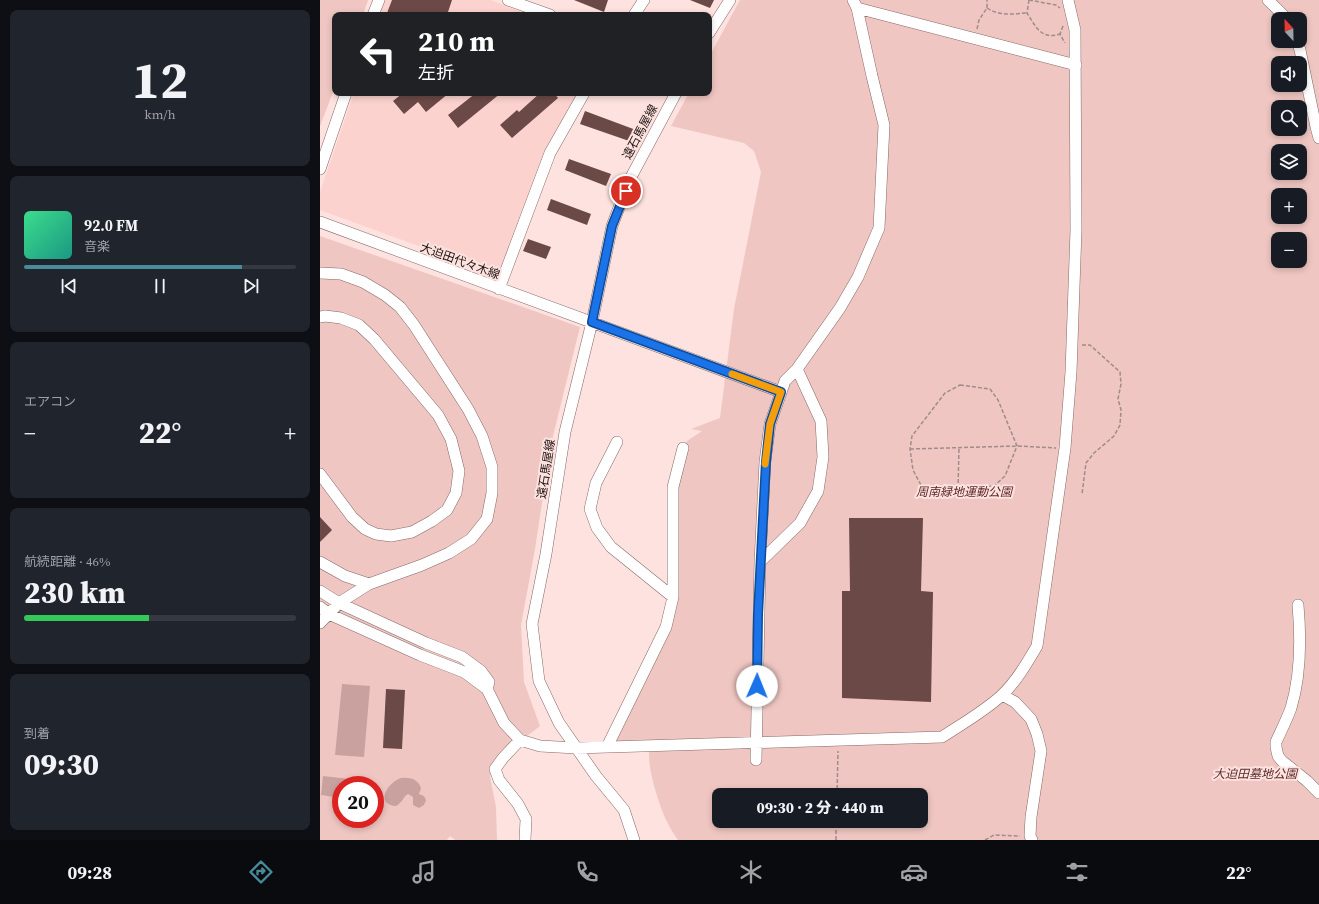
<!DOCTYPE html>
<html lang="ja">
<meta charset="utf-8">
<style>
:root{--surface:#171b24;--page:#20242c;--text:#f1f3f6;--muted:#9ea1a6;--line:#363941;--accent:#488b9b}
body{margin:0;font-family:"Source Serif 4","Noto Sans JP",serif;background:var(--page);color:var(--text);height:100vh;display:flex;flex-direction:column;font-size:15px;white-space:nowrap}
*{box-sizing:border-box;margin:0}
p{font-size:13px;color:var(--muted)}
.icon{flex:none;width:22px;height:22px;fill:none;stroke:currentColor;stroke-width:2;stroke-linecap:round;stroke-linejoin:round}
.map{position:relative;flex:1;overflow:hidden}
.sheet{display:flex;flex-direction:column;gap:10px;padding:10px;background:#0d0f14;width:320px}
.sheet>*{flex:none}
.banner{position:absolute;left:12px;top:12px;width:380px;height:84px;border-radius:8px;box-shadow:0 2px 6px #0003;background:#202124;color:#fff;overflow:hidden}
.needle{width:26px;rotate:338deg}
.tools{position:absolute;left:951px;top:12px;display:grid;gap:8px}
.tools a{display:grid;place-items:center;width:36px;height:36px;border-radius:8px;background:var(--surface);box-shadow:0 2px 6px #0003;font-size:20px}
.speed{position:absolute;left:12px;top:776px;display:flex;gap:8px;font-size:20px;font-weight:700;text-align:center}
.speed>*{display:grid;place-content:center;width:52px;height:52px;border-radius:50%;background:var(--surface);box-shadow:0 2px 6px #0003;line-height:1}
.speed .limit{border:6px solid #d22;background:#fff;color:#111}
.pin{position:absolute;display:grid;place-items:center;width:34px;height:34px;color:#fff;margin:-17px;border:2px solid #fff;border-radius:50%;box-shadow:0 1px 4px #0007}
.me{position:absolute;width:44px;margin:-22px;rotate:1deg;stroke-linejoin:round;filter:drop-shadow(0 0 3px #0008)}
.turn{display:flex;align-items:center;gap:14px;height:84px;padding:0 20px;font-size:18px}
.turn .icon{width:52px;height:52px;stroke-width:2.5}
.turn b{display:block;font-size:28px;line-height:34px}
.big{font-size:30px;font-weight:800;line-height:1.1}
.sheet .tile{flex:1;display:flex;flex-direction:column;justify-content:center;gap:6px;min-width:0;padding:0 14px;border-radius:8px;background:var(--page)}
.sheet .dial{align-items:center;gap:0}
.dial b{font-size:52px;line-height:1}
.song{display:flex;align-items:center;gap:12px}
.cover{width:48px;height:48px;border-radius:6px;background:linear-gradient(135deg,hsl(150 70% 55%),hsl(170 70% 35%))}
.played{height:4px;border-radius:2px;background:linear-gradient(90deg,var(--accent) 80%,var(--line) 80%)}
.keys{display:flex;justify-content:space-around;direction:ltr}
.heat{display:flex;justify-content:space-between;align-items:center;font-size:22px;direction:ltr}
.charge{height:6px;border-radius:3px;background:linear-gradient(90deg,#34c759 46%,var(--line) 0)}
.trip{position:absolute;left:392px;top:788px;width:216px;height:40px;border-radius:8px;background:var(--surface);box-shadow:0 2px 6px #0003;font-weight:800;line-height:40px;text-align:center}
.tabs{display:flex;height:64px;justify-content:space-around;align-items:center;background:#090b0e;color:var(--muted)}
.tabs .icon{width:28px;height:28px}
.tabs .on{color:var(--accent)}
.tabs b{font-size:18px;color:var(--text)}
main{display:flex;flex:1;min-height:0}
.map>svg:first-child{display:block}
.built{fill:#fcd2ce}
.green{fill:#efc6c2;fill-rule:evenodd}
.water{fill:#c9a29f}
.building{fill:#6b4947}
.lines{fill:none;stroke-linecap:round;stroke-linejoin:round}
.minor-casing{stroke:#866967;stroke-width:12}
.path{stroke:#a08c8a;stroke-width:1.5;stroke-dasharray:4 2;stroke-linecap:butt}
.minor{stroke:#fff;stroke-width:11}
.route-casing{stroke:#114b97;stroke-width:10}
.route{stroke:#1a73e8;stroke-width:7}
.slow{stroke:#f59e0b;stroke-width:7}
.labels{text-anchor:middle;stroke-width:4;stroke-linejoin:round;paint-order:stroke}
.street-label{font-size:12px;fill:#201514;stroke:#fde2df}
.park-label{font-size:12px;font-style:italic;fill:#5c2826;stroke:#fde2df}
</style>
<main>
<section class="sheet">
<div class="tile dial"><b>12</b><p>km/h</p></div>
<div class="tile">
<div class="song"><i class="cover"></i><div><b>92.0 FM</b><p>音楽</p></div></div>
<div class="played"></div>
<div class="keys"><svg class="icon" aria-label="previous" viewBox="0 0 24 24"><path d="M18 5L8 12l10 7zM5 5v14"/></svg><svg class="icon" aria-label="pause" viewBox="0 0 24 24"><path d="M8 5v14M16 5v14"/></svg><svg class="icon" aria-label="next" viewBox="0 0 24 24"><path d="M6 5l10 7-10 7zM19 5v14"/></svg></div>
</div>
<div class="tile"><p>エアコン</p>
<div class="heat"><a>−</a><b class="big">22°</b><a>+</a></div>
</div>
<div class="tile"><p>航続距離 · 46%</p><b class="big">230 km</b><div class="charge"></div></div>
<div class="tile"><p>到着</p><b class="big">09:30</b></div>
</section>
<div class="map">
<svg width="999" height="840" viewBox="0 0 999 840">
<rect width="100%" height="100%" fill="#fde2df"/>
<path class="built" d="M65,0H171L209,15H60Z
M34,93H258L222,157L178,275L0,210V192Z"/>
<path class="green" d="M0,0H48L43,15H15V87L0,126Z
M420,0H999V840H358C344,822 336,795 331,773C329,764 329,754 329,744L288,747L352,603V485L367,441L382,431L371,429L400,418L414,309L441,172L434,151L424,143L351,126L369,93H389V57ZM958,19H980V41H958ZM958,63H980V85H958ZM958,107H980V129H958ZM958,151H980V173H958ZM958,195H980V217H958ZM958,239H980V261H958ZM399,795H601V821H399Z
M0,236L260,327L231,444L215,549L201,625L204,682L220,726L175,761L170,777L176,807L177,840H135L130,836L127,840H0ZM21,785H55V819H21Z"/>
<path class="water" d="M22,684L50,686L44,757L15,755Z
M3,776L38,780L37,785H21V798L1,795Z
M81,778C90,777 98,779 101,788L99,794L104,796L106,800L104,805L99,808L93,805V797L88,794C83,797 83,802 76,806C54,804 68,782 81,778Z"/>
<path class="building" d="M72,0H132L127,15H72L67,13Z
M254,0H288L284,12Z
M370,0H394L390,8Z
M83,93H129L106,112L98,102L84,114L73,101Z
M156,93H181L138,128L128,115Z
M220,93H234L238,98L192,138L180,125L197,110L199,112Z
M265,111L316,130L312,142L260,124Z
M249,159L291,174L286,186L245,170Z
M231,199L271,214L267,225L227,210Z
M208,239L231,247L226,259L203,251Z
M0,517L12,530L0,542Z
M529,518H603L601,591L613,592L611,702L522,698V591H530Z
M66,689L85,690L82,749L63,748Z"/>
<g class="lines">
<g class="minor-casing">
<path id="minor" d="M188,0L230,15
M948,0L967,19
M537,8L756,65
M53,15L59,0
M314,15L324,0
M389,33L410,0
M977,41L980,50L996,127L999,138
M0,169L26,93
M0,222L461,392
M0,273L21,274L43,282L65,295L80,307L94,325L148,409L162,436L172,467V493L167,519L151,539L129,553L102,565L49,584L19,603L0,623
M179,289L230,153L264,93
M0,317L5,316L21,318L39,325L54,339L118,415L131,439L139,471L136,493L127,510L112,521L92,532L71,536L56,534L45,529L32,517L0,474
M297,442L276,483L270,509L277,528L291,547L353,597
M0,562L25,576L49,584
M440,562L480,523L498,491L503,457L501,421L477,369
M0,591L19,603L106,643L142,657L161,671L169,682L167,689
M978,605C981,639 981,675 971,708C967,719 961,731 956,742V747L958,756L962,761L987,781L999,793
M0,607L9,614L100,655L144,672L167,689L184,723L200,740L220,746L256,748L622,737C642,724 663,712 681,696C696,682 707,663 717,646L745,448L751,372L756,230L755,30L748,0
M682,695L695,702L711,719L717,734L721,751L711,817L710,836L712,840
M200,740L183,758L175,769L179,780L198,804L206,819L205,840
M287,747L346,627L353,597V487L363,448
M436,760L440,562L445,462L450,424L465,381L477,369L520,308L538,277L559,228L564,125L552,76L537,8L533,0
M314,840L304,810L276,776L239,723L219,681L212,624L226,554L245,432L272,322L292,226L310,179L356,93"/>
</g>
<path class="path" d="M709,0L736,5L740,8
M709,0L707,13C716,27 721,40 740,34
M667,8C679,16 693,14 706,13
M743,26L740,34L745,43
M657,29L659,20L667,8V0
M762,345H770L800,372L801,384L798,399L801,410L800,425L794,436L774,453L766,463L762,494
M640,385L670,389L678,400L697,446L685,476L674,486L615,491L602,487L593,470L590,449L592,436L625,393Z
M590,449L697,446L736,448
M638,489L639,448
M517,795L518,751
M516,840V821
M665,840L674,835L700,836"/>
<use href="#minor" class="minor"/>
</g>
<g class="lines">
<g class="route-casing">
<path id="route" d="M306,191L292,226L272,322L461,392L450,424L446,462L438,614L437,686"/>
</g>
<use href="#route" class="route"/>
<path class="slow" d="M412,374L461,392L450,424L445,464"/>
</g>
<g class="labels">
<g class="street-label">
<text transform="translate(320 132) rotate(-62)" y="4">遠石馬屋線</text>
<text transform="translate(140 261) rotate(20)" y="4">大迫田代々木線</text>
<text transform="translate(226 469) rotate(-81)" y="4">遠石馬屋線</text>
</g>
<g class="park-label">
<text x="644" y="496">周南緑地運動公園</text>
<text x="935" y="778">大迫田墓地公園</text>
</g>
</g>
</svg>
<div class="tools">
<a><svg class="needle" viewBox="-14 -14 28 28"><path d="M0-13l5 13h-10z" fill="#e53935"/><path d="M0 13l5-13h-10z" fill="#9ea1a6"/></svg></a>
<a><svg class="icon" aria-label="sound" viewBox="0 0 24 24"><path d="M4 9h4l5-4v14l-5-4H4zM17 9q2 3 0 6"/></svg></a>
<a><svg class="icon" aria-label="search" viewBox="0 0 24 24"><circle cx="10" cy="10" r="6"/><path d="M15 15l6 6"/></svg></a>
<a><svg class="icon" aria-label="layers" viewBox="0 0 24 24"><path d="M12 4l9 5-9 5-9-5zM3 14l9 5 9-5"/></svg></a>
<a>+</a>
<a>−</a>
</div>
<div class="speed"><div class="limit">20</div></div>
<div class="pin" style="left:306px;top:191px;background:#d93025"><svg class="icon" aria-label="arrive" viewBox="0 0 24 24"><path d="M6 21V4h12l-3 4 3 4H6"/></svg></div>
<svg class="me" style="left:437px;top:686px" viewBox="-20 -20 40 40"><circle r="19" fill="#fff"/><path d="M0-13L10 11 0 6-10 11z" fill="#1a73e8"/></svg>
<div class="trip">09:30 · 2 分 · 440 m</div>
<div class="banner">
<div class="turn"><svg class="icon" aria-label="left" viewBox="0 0 24 24"><path d="M17 20v-9H6M10 6l-5 5 5 5"/></svg><div><b>210 m</b>左折</div></div>
</div>
</div>
</main>
<nav class="tabs">
<b>09:28</b>
<svg class="icon on" aria-label="directions" viewBox="0 0 24 24"><path d="M12 3l9 9-9 9-9-9zM9 14v-3h6M13 9l2 2-2 2"/></svg>
<svg class="icon" aria-label="music" viewBox="0 0 24 24"><path d="M9 18V5l10-2v13"/><circle cx="6" cy="18" r="3"/><circle cx="16" cy="16" r="3"/></svg>
<svg class="icon" aria-label="phone" viewBox="0 0 24 24"><path d="M5 4h4l2 5-3 2q2 4 5 5l2-3 5 2v4C11 20 4 13 5 4z"/></svg>
<svg class="icon" aria-label="climate" viewBox="0 0 24 24"><path d="M12 3v18M4 7l16 10M4 17L20 7"/></svg>
<svg class="icon" aria-label="car" viewBox="0 0 24 24"><path d="M5 17H2v-5l4-1 3-4h7l3 4 3 1v5h-3M9 17h6M6 11h13"/><circle cx="7" cy="17" r="2"/><circle cx="17" cy="17" r="2"/></svg>
<svg class="icon" aria-label="filters" viewBox="0 0 24 24"><path d="M4 7h16M4 17h16"/><circle cx="9" cy="7" r="2"/><circle cx="15" cy="17" r="2"/></svg>
<b>22°</b>
</nav>
